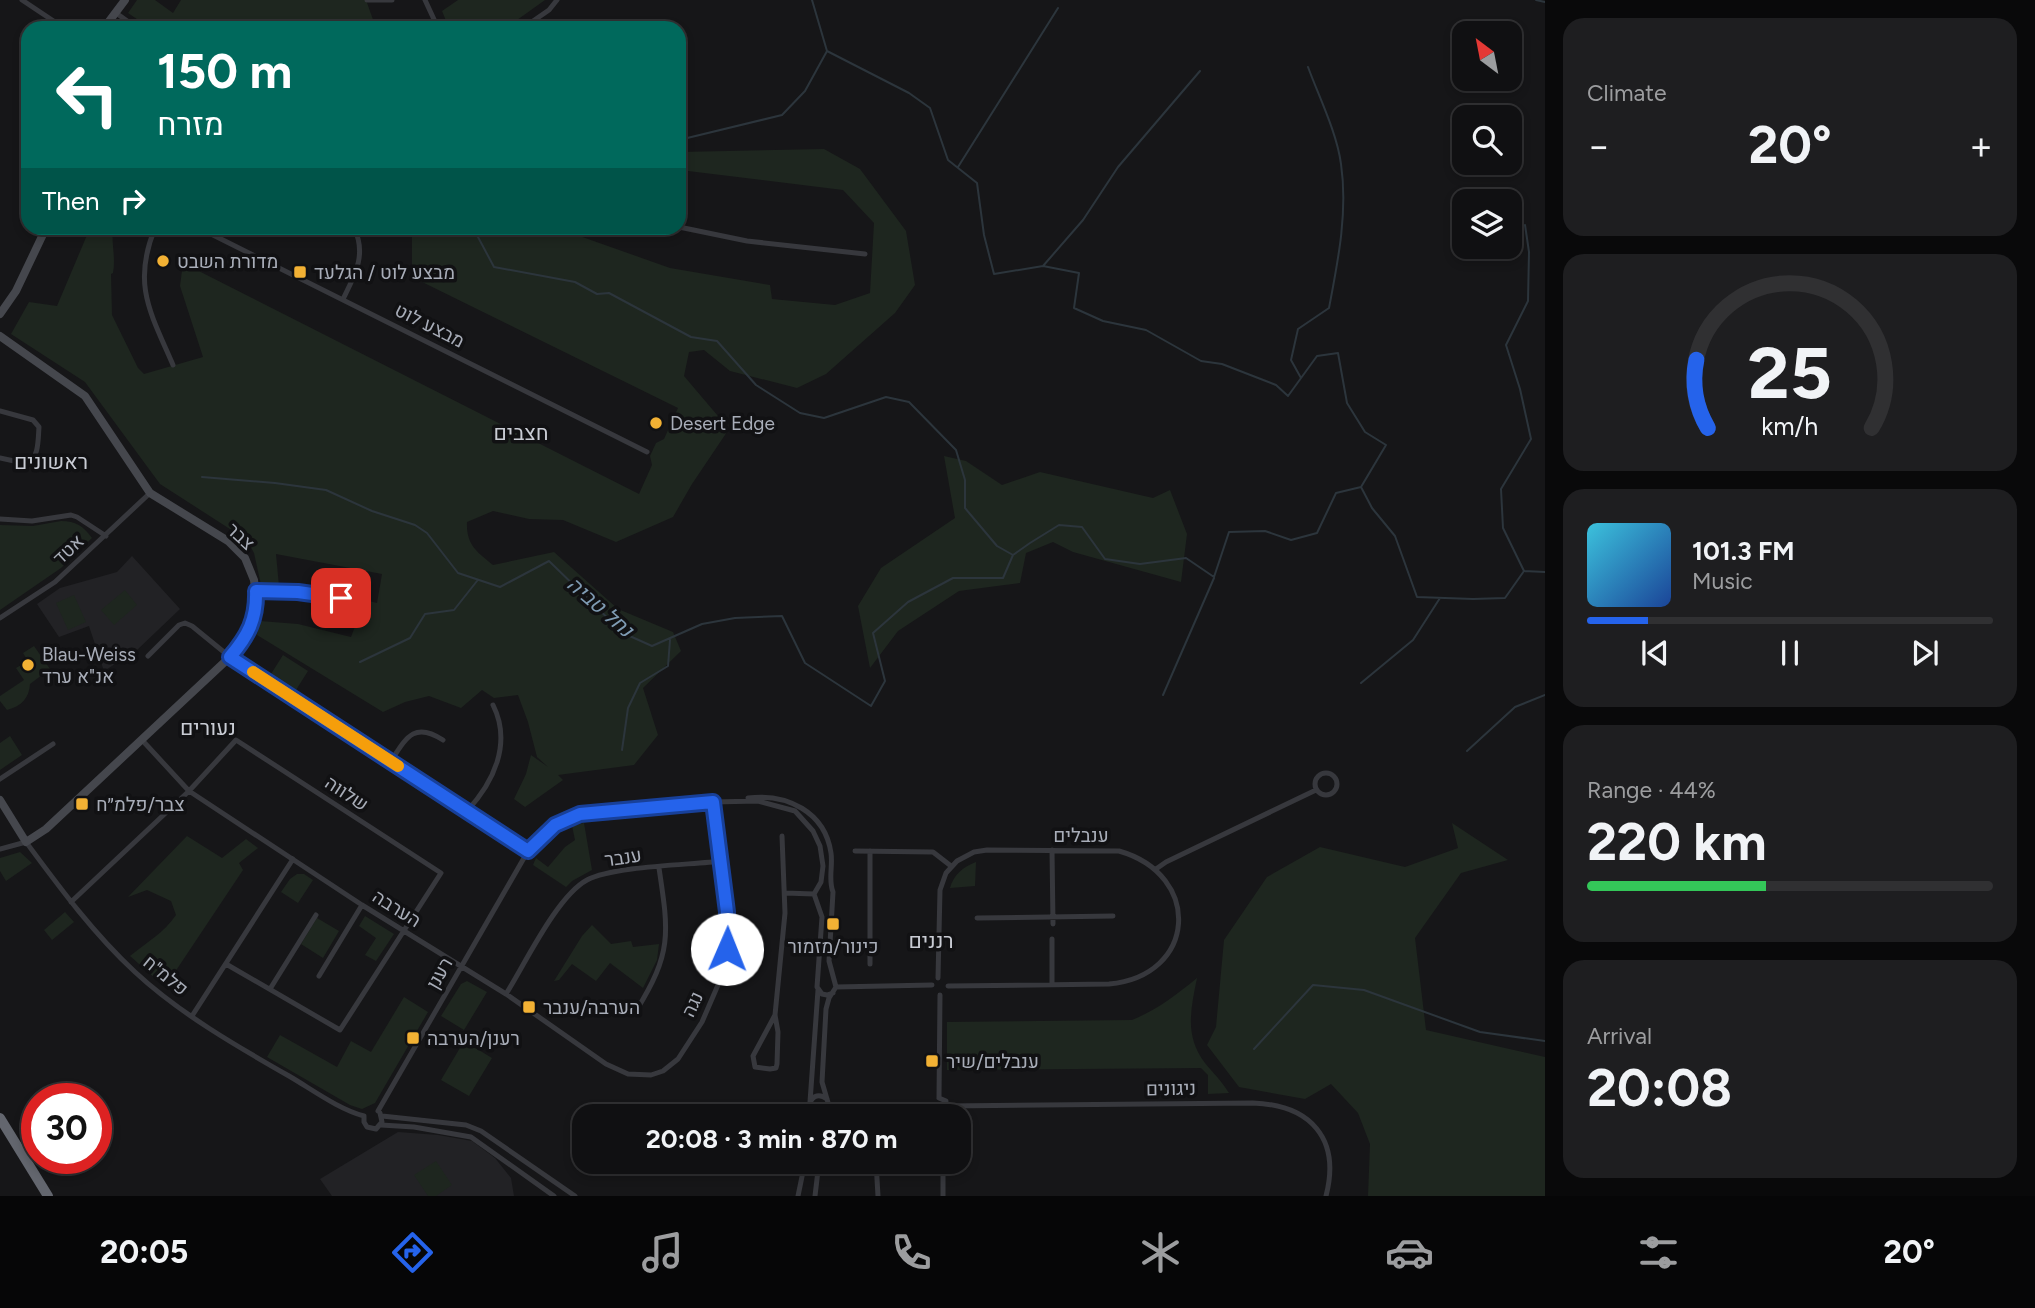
<!DOCTYPE html>
<meta charset="utf-8">
<style>
:root{--surface:#101012;--page:#1e1e20;--text:#f1f3f6;--muted:#9c9d9f;--line:#303032;--accent:#2563eb}
body{margin:0;font-family:Figtree,Heebo,sans-serif;background:var(--page);color:var(--text);height:100vh;display:flex;flex-direction:column;font-size:26px;white-space:nowrap}
*{box-sizing:border-box;margin:0}
p{font-size:23px;color:var(--muted)}
.icon{flex:none;width:38px;height:38px;fill:none;stroke:currentColor;stroke-width:2;stroke-linecap:round;stroke-linejoin:round}
.map{position:relative;flex:1;overflow:hidden}
.drawer{display:flex;flex-direction:column;gap:18px;padding:18px;background:#09090a;width:490px}
.drawer>*{flex:none}
.hud{position:absolute;left:21px;top:21px;width:665px;height:214px;border-radius:21px;box-shadow:0 4px 10px #0003,0 0 0 2px var(--line);background:#00695c;color:#fff;overflow:hidden}
.needle{width:46px;rotate:328deg}
.fabs{position:absolute;left:1452px;top:21px;display:grid;gap:14px}
.fabs a{display:grid;place-items:center;width:70px;height:70px;border-radius:14px;background:var(--surface);box-shadow:0 4px 10px #0003,0 0 0 2px var(--line);font-size:35px}
.speed{position:absolute;left:21px;top:1083px;display:flex;gap:14px;font-size:35px;font-weight:700;text-align:center}
.speed>*{display:grid;place-content:center;width:91px;height:91px;border-radius:50%;background:var(--surface);box-shadow:0 4px 10px #0003,0 0 0 2px var(--line);line-height:1}
.speed .limit{border:10px solid #d22;background:#fff;color:#111}
.pin{position:absolute;display:grid;place-items:center;width:60px;height:60px;color:#fff;margin:-30px;border-radius:14px;box-shadow:0 4px 10px #0006}
.me{position:absolute;width:77px;margin:-38px;rotate:1deg;stroke-linejoin:round;filter:drop-shadow(0 0 5px #0008)}
.turn{display:flex;align-items:center;gap:24px;height:147px;padding:0 21px;font-size:32px}
.turn .icon{width:91px;height:91px;stroke-width:2.5}
.turn b{display:block;font-size:49px;line-height:60px}
.then{display:flex;align-items:center;height:66px;padding:0 21px;background:#0003;gap:14px;font-size:26px}
.big{font-size:52px;font-weight:700;line-height:1.1}
.drawer .tile{flex:1;display:flex;flex-direction:column;justify-content:center;gap:10px;min-width:0;padding:0 24px;border-radius:21px;background:var(--page)}
.drawer .dial{align-items:center;gap:0}
.dial svg{height:182px;overflow:visible;fill:none;stroke:var(--line);stroke-width:7;stroke-linecap:round;text-anchor:middle}
.dial text{fill:var(--text);stroke:none}
.song{display:flex;align-items:center;gap:21px}
.cover{width:84px;height:84px;border-radius:10px;background:linear-gradient(135deg,hsl(190 70% 55%),hsl(220 70% 35%))}
.played{height:7px;border-radius:4px;background:linear-gradient(90deg,var(--accent) 15%,var(--line) 15%)}
.keys{display:flex;justify-content:space-around;direction:ltr}
.heat{display:flex;justify-content:space-between;align-items:center;font-size:38px;direction:ltr}
.charge{height:10px;border-radius:5px;background:linear-gradient(90deg,#34c759 44%,var(--line) 0)}
.trip{position:absolute;left:572px;top:1104px;width:399px;height:70px;border-radius:21px;background:var(--surface);box-shadow:0 4px 10px #0003,0 0 0 2px var(--line);font-weight:700;line-height:70px;text-align:center}
.dock{display:flex;height:112px;justify-content:space-around;align-items:center;background:#060607;color:var(--muted)}
.dock .icon{width:49px;height:49px}
.dock .current{color:var(--accent)}
.dock b{font-size:32px;color:var(--text)}
main{display:flex;flex:1;min-height:0}
.map>svg:first-child{display:block}
.built{fill:#222225}
.green{fill:#1e261f}
.lines{fill:none;stroke-linecap:round;stroke-linejoin:round}
.stream{stroke:#2c353c;stroke-width:2}
.street{stroke:#37383d;stroke-width:5}
.secondary{stroke:#45474d;stroke-width:8}
.highway{stroke:#63666e;stroke-width:10}
.route-casing{stroke:#184099;stroke-width:18}
.route{stroke:#2563eb;stroke-width:12}
.slow{stroke:#f59e0b;stroke-width:12}
.poi-dot{fill:#f2b134;stroke:#111113;stroke-width:2.5}
.labels{text-anchor:middle;stroke-width:7;stroke-linejoin:round;paint-order:stroke}
.poi-label{font-size:19px;fill:#a8adb8;stroke:#111113;text-anchor:start}
.street-label{font-size:19px;fill:#a8adb8;stroke:#111113}
.neighbourhood-label{font-size:21px;fill:#c9ccd4;stroke:#111113}
.water-label{font-size:21px;font-style:italic;fill:#7f9bb3;stroke:#111113}
</style>
<main>
<div class="map">
<svg width="1545" height="1196" viewBox="0 0 1545 1196">
<rect width="100%" height="100%" fill="#161618"/>
<path class="built" d="M132,556L180,609L137,650L104,671L89,626L59,637L37,604L60,588L117,572Z
M398,1132L438,1135L472,1141L495,1158L511,1178L514,1196H332L320,1179Z"/>
<path class="green" d="M137,0H155L173,13L181,0H366L376,28H150L128,13Z
M458,0H545L506,28H449L442,11Z
M824,149L860,169L906,231L915,285L895,313L826,374L797,388L730,371L704,350L689,352L684,376L729,429L692,484L673,517L616,542L563,520L529,519L493,511L467,522C466,545 477,552 493,565L554,552L618,609L673,632L681,651L643,688L658,735L634,765L558,775L563,780L525,807L514,799L526,774L531,755L548,767L537,757L528,722L518,695L494,698L482,690L461,708L429,696L405,702L383,712L257,635L260,621L298,624L351,637L365,600L377,603L382,574L276,554L279,586L261,585L254,553L247,540L160,484L85,382L11,334L29,302L57,306L90,228H113C111,243 116,258 113,273L111,274L112,315L138,368L144,374L203,357L180,286L183,263L639,494L652,465L650,456L656,443L664,439L678,408L412,277V228H557L670,268L770,285L772,299L835,305L870,293L874,223L843,190L688,171L679,177V152Z
M944,456L966,461L1002,485L1040,472L1153,498L1170,490L1187,534L1181,582L1073,552L1053,542L1026,553L1020,583L959,591L898,631L870,668L858,606L881,568L955,518Z
M61,521C76,521 83,526 92,538L61,568L0,610V525L33,526Z
M125,590L137,605L114,625L101,610Z
M74,595L86,622L68,630L56,603Z
M34,646L50,669L30,684C29,698 22,706 7,710L0,701V696L24,680L16,668L28,661L23,653Z
M283,655L308,671L296,690L271,674Z
M10,736L22,755L0,770V743Z
M584,823L592,870L572,881L566,887L533,865L536,858L548,867L565,847L575,840L572,826Z
M1452,823L1508,860L1461,873L1415,938L1426,1030L1545,1057V1196H1368L1370,1144L1358,1113L1331,1084L1305,1099L1239,1087L1207,1045L1216,1027L1224,940L1267,877L1320,847L1405,867L1458,848Z
M187,836L222,858L246,839L258,848L239,863L243,870L165,987L130,956C147,942 164,933 176,915L171,901L147,890L128,897Z
M20,852L32,863L6,881L0,871V858Z
M976,862L975,886L950,888C954,874 963,867 976,862Z
M297,874H304L313,880L298,903L281,892L290,879Z
M65,912L74,922L52,940L44,930Z
M365,916L394,934L376,961L365,955L376,938L359,926Z
M317,918L339,931L323,958L301,944Z
M592,925L611,944L631,941L633,947L659,944L657,960L643,988L610,963L596,981L572,964L559,980L554,981L582,936Z
M1197,978C1191,1008 1184,1036 1205,1063C1214,1074 1221,1080 1229,1093L1208,1094V1075L1201,1068L947,1070V1022L1132,1020C1157,1010 1176,995 1197,978Z
M467,981L487,992L464,1030L441,1016L461,984Z
M404,997L428,1012L375,1103L362,1109L350,1105L267,1057L280,1035L337,1067L351,1041L371,1052Z
M464,1041L492,1058L469,1096L441,1080Z
M436,1161L452,1185L436,1196H428L414,1175Z"/>
<g class="lines">
<path class="stream" d="M812,0L827,51L909,93L930,108L948,160L977,183L984,235L994,274L1043,266L1079,273L1074,308L1103,321L1146,330L1201,361L1222,364L1276,385L1288,396L1317,356L1338,353L1347,403L1365,432L1386,445L1361,487
M1536,0L1545,2
M679,140L782,115L805,91L827,51
M958,167L1058,8
M468,228L478,237L494,267L575,282L597,294L609,293L691,337L717,341L756,385L800,413L824,418L886,397L909,402L956,450L965,480V508L997,546L1013,555
M1043,266L1083,220L1118,167L1200,71
M1301,378L1291,360L1298,329L1329,308C1338,261 1348,212 1341,164C1337,133 1319,97 1308,67
M202,477L275,483L326,490L372,511L415,525L427,533L458,573L500,587L549,561L623,633L652,646L702,624L735,618L782,616L805,663L871,706L885,681L873,633L908,602L953,578H1003L1013,555L1030,543L1059,525L1082,527L1105,559L1140,564L1186,558L1214,577L1229,532L1265,531L1291,540L1317,533L1336,493L1361,487L1372,508L1395,536L1417,597L1473,599L1505,598L1524,571L1545,572
M1524,571L1503,528L1501,489L1531,439L1520,389L1506,345L1528,301L1529,252L1525,225
M360,662L410,638L425,614L454,610L477,581
M1361,683L1413,640L1440,598
M1163,695L1214,578
M622,750L628,708L640,683L668,666L670,640
M1467,751L1515,707L1545,695
M1254,1049L1313,985L1364,990L1480,1032L1545,1041"/>
<path class="street" d="M22,0L64,28
M367,0H392
M425,0L438,28
M116,13L137,28
M523,28L549,10L557,0
M679,227L747,241L865,254
M155,228C132,284 150,312 173,365
M199,228L647,452
M343,299C355,275 367,254 354,228
M0,411L33,420L39,427C38,440 39,456 28,464L0,458
M0,519L32,521L71,515L77,517L106,536
M256,591L298,592L360,601
M0,618L55,582L150,493
M148,656L179,625L185,623L192,626L230,657L528,851
M142,740L189,791L362,905L506,994L606,1064L628,1074L651,1075L663,1071L678,1059L702,1022L718,985L727,949V912L713,802
M391,761C406,738 414,721 443,740
M1315 784a11 11 0 1 1 22 0a11 11 0 1 1-22 0Z
M0,779L53,744
M748,798C787,793 825,812 831,853C833,866 828,880 833,892L829,961L836,987L829,998L826,1009L822,1082L829,1106
M467,811C494,782 512,743 493,705
M0,849L26,842C60,888 93,933 135,972C179,1013 238,1047 289,1076C313,1090 338,1109 364,1116
M1052,850L1053,924
M855,851L933,852L951,866
M1156,869L1166,862L1316,790
M785,893L814,894
M71,902L189,791L236,740L441,873L340,1030L226,964
M977,918L1113,916
M870,964V851
M319,976L362,905
M938,978L940,890L946,873L957,861L974,852L987,850L1119,851C1203,875 1197,976 1109,984L948,986
M1052,985V939
M836,987L932,985
M270,989L316,915
M506,994C525,964 557,896 587,880C614,866 689,865 722,861
M636,1011C672,953 669,934 659,868
M775,1015L753,1056L755,1067L770,1069L776,1068L777,1064L778,1032L775,1015L785,913L782,836
M192,1016L293,859
M939,1098L940,995
M827,1099C818,1092 809,1097 810,1108L815,1114L827,1111L829,1106
M810,1102L818,990
M932,1105L937,1112L945,1110L946,1101L939,1098
M829,1106L932,1105
M947,1106L1253,1103C1310,1105 1341,1138 1326,1196
M378,1111L528,851L555,825L580,814L713,802L758,801L795,811L813,831L820,846L823,866L821,882L814,894L822,917L817,987L822,994L827,995L833,993
M364,1116V1122L367,1127L376,1129L382,1122L380,1113
M382,1116L466,1125L481,1131L575,1196
M381,1125L414,1127L471,1137L554,1196
M876,1162L878,1196
M943,1162V1196
M798,1196L805,1162
M815,1196L819,1162"/>
<path class="secondary" d="M104,28L125,0
M0,314L16,291L46,228
M0,336L85,396L150,493L228,541L245,558L254,580L257,604L254,620L249,632L230,657L46,829L26,842L0,800"/>
<path class="highway" d="M0,1118L48,1196"/>
</g>
<g class="lines">
<g class="route-casing">
<path id="route" d="M341,598L298,592L256,591C257,619 248,636 230,657L528,851L555,825L580,814L713,802L727,912V949"/>
</g>
<use href="#route" class="route"/>
<path class="slow" d="M253,672L398,766"/>
</g>
<g class="poi-dot">
<circle cx="163" cy="261" r="7"/>
<rect x="293" y="265" width="14" height="14" rx="3.5"/>
<circle cx="656" cy="423" r="7"/>
<circle cx="28" cy="665" r="7"/>
<rect x="75" y="797" width="14" height="14" rx="3.5"/>
<rect x="826" y="917" width="14" height="14" rx="3.5"/>
<rect x="522" y="1000" width="14" height="14" rx="3.5"/>
<rect x="406" y="1031" width="14" height="14" rx="3.5"/>
<rect x="925" y="1054" width="14" height="14" rx="3.5"/>
</g>
<g class="labels">
<g class="poi-label">
<text x="177" y="268">מדורת השבט</text>
<text x="314" y="279">מבצע לוט / הגלעד</text>
<text x="670" y="430">Desert Edge</text>
<text x="42" y="661">Blau-Weiss<tspan x="42" dy="22">אנ"א ערד</tspan></text>
<text x="96" y="811">צבר/פלמ״ח</text>
<text x="833" y="953" text-anchor="middle">כינור/מזמור</text>
<text x="543" y="1014">הערבה/ענבר</text>
<text x="427" y="1045">רענן/הערבה</text>
<text x="946" y="1068">ענבלים/שיר</text>
</g>
<g class="street-label">
<text transform="translate(430 325) rotate(27)" y="7">מבצע לוט</text>
<text transform="translate(241 536) rotate(43)" y="7">צבר</text>
<text transform="translate(68 549) rotate(-43)" y="7">אטד</text>
<text transform="translate(347 793) rotate(33)" y="7">שלווה</text>
<text x="1081" y="842">ענבלים</text>
<text transform="translate(623 857) rotate(-8)" y="7">ענבר</text>
<text transform="translate(397 908) rotate(32)" y="7">הערבה</text>
<text transform="translate(439 973) rotate(-60)" y="7">רענן</text>
<text transform="translate(166 975) rotate(39)" y="7">פלמ"ח</text>
<text transform="translate(692 1004) rotate(-65)" y="7">נגה</text>
<text transform="translate(1171 1088) rotate(-1)" y="7">ניגונים</text>
</g>
<g class="neighbourhood-label">
<text x="521" y="440">חצבים</text>
<text x="51" y="469">ראשונים</text>
<text x="208" y="735">נעורים</text>
<text x="931" y="948">רננים</text>
</g>
<g class="water-label">
<text transform="translate(600 607) rotate(41)" y="7">נחל טביה</text>
</g>
</g>
</svg>
<div class="fabs">
<a><svg class="needle" viewBox="-14 -14 28 28"><path d="M0-13l5 13h-10z" fill="#e53935"/><path d="M0 13l5-13h-10z" fill="#9c9d9f"/></svg></a>
<a><svg class="icon" aria-label="search" viewBox="0 0 24 24"><circle cx="10" cy="10" r="6"/><path d="M15 15l6 6"/></svg></a>
<a><svg class="icon" aria-label="layers" viewBox="0 0 24 24"><path d="M12 4l9 5-9 5-9-5zM3 14l9 5 9-5"/></svg></a>
</div>
<div class="speed"><div class="limit">30</div></div>
<div class="pin" style="left:341px;top:598px;background:#d93025"><svg class="icon" aria-label="arrive" viewBox="0 0 24 24"><path d="M6 21V4h12l-3 4 3 4H6"/></svg></div>
<svg class="me" style="left:727px;top:949px" viewBox="-20 -20 40 40"><circle r="19" fill="#fff"/><path d="M0-13L10 11 0 6-10 11z" fill="#2563eb"/></svg>
<div class="trip">20:08 · 3 min · 870 m</div>
<div class="hud">
<div class="turn"><svg class="icon" aria-label="left" viewBox="0 0 24 24"><path d="M17 20v-9H6M10 6l-5 5 5 5"/></svg><div><b>150 m</b>מזרח</div></div>
<div class="then">Then<svg class="icon" aria-label="right" viewBox="0 0 24 24"><path d="M7 20v-9h11M14 6l5 5-5 5"/></svg></div>
</div>
</div>
<section class="drawer">
<div class="tile"><p>Climate</p>
<div class="heat"><a>−</a><b class="big">20°</b><a>+</a></div>
</div>
<div class="tile dial"><svg viewBox="0 0 100 80">
<path d="M14 69A42 42 0 1 1 86 69"/>
<path d="M14 69A42 42 0 0 1 9 39" stroke="#2563eb"/>
<text x="50" y="56" font-size="32" font-weight="700">25</text>
<text x="50" y="72" font-size="11">km/h</text>
</svg></div>
<div class="tile">
<div class="song"><i class="cover"></i><div><b>101.3 FM</b><p>Music</p></div></div>
<div class="played"></div>
<div class="keys"><svg class="icon" aria-label="previous" viewBox="0 0 24 24"><path d="M18 5L8 12l10 7zM5 5v14"/></svg><svg class="icon" aria-label="pause" viewBox="0 0 24 24"><path d="M8 5v14M16 5v14"/></svg><svg class="icon" aria-label="next" viewBox="0 0 24 24"><path d="M6 5l10 7-10 7zM19 5v14"/></svg></div>
</div>
<div class="tile"><p>Range · 44%</p><b class="big">220 km</b><div class="charge"></div></div>
<div class="tile"><p>Arrival</p><b class="big">20:08</b></div>
</section>
</main>
<nav class="dock">
<b>20:05</b>
<svg class="icon current" aria-label="directions" viewBox="0 0 24 24"><path d="M12 3l9 9-9 9-9-9zM9 14v-3h6M13 9l2 2-2 2"/></svg>
<svg class="icon" aria-label="music" viewBox="0 0 24 24"><path d="M9 18V5l10-2v13"/><circle cx="6" cy="18" r="3"/><circle cx="16" cy="16" r="3"/></svg>
<svg class="icon" aria-label="phone" viewBox="0 0 24 24"><path d="M5 4h4l2 5-3 2q2 4 5 5l2-3 5 2v4C11 20 4 13 5 4z"/></svg>
<svg class="icon" aria-label="climate" viewBox="0 0 24 24"><path d="M12 3v18M4 7l16 10M4 17L20 7"/></svg>
<svg class="icon" aria-label="car" viewBox="0 0 24 24"><path d="M5 17H2v-5l4-1 3-4h7l3 4 3 1v5h-3M9 17h6M6 11h13"/><circle cx="7" cy="17" r="2"/><circle cx="17" cy="17" r="2"/></svg>
<svg class="icon" aria-label="filters" viewBox="0 0 24 24"><path d="M4 7h16M4 17h16"/><circle cx="9" cy="7" r="2"/><circle cx="15" cy="17" r="2"/></svg>
<b>20°</b>
</nav>
